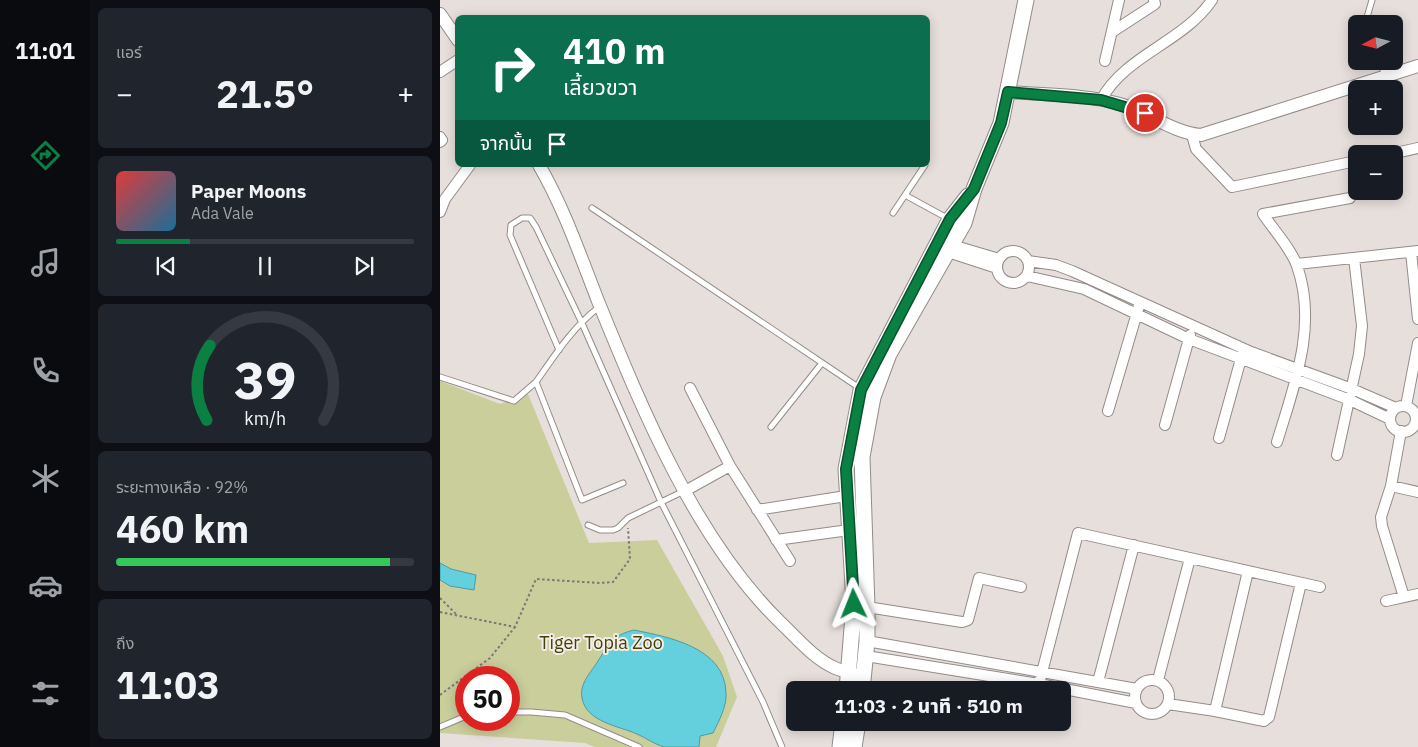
<!DOCTYPE html>
<html lang="th">
<meta charset="utf-8">
<style>
:root{--surface:#171b24;--page:#20242c;--text:#f1f3f6;--muted:#9ea1a6;--line:#363941;--accent:#0b8043}
body{margin:0;font-family:"IBM Plex Sans","Noto Sans Thai",sans-serif;background:var(--page);color:var(--text);height:100vh;display:flex;flex-direction:column;font-size:19px;white-space:nowrap}
*{box-sizing:border-box;margin:0}
p{font-size:16px;color:var(--muted)}
.icon{flex:none;width:28px;height:28px;fill:none;stroke:currentColor;stroke-width:2;stroke-linecap:round;stroke-linejoin:round}
.map{position:relative;flex:1;overflow:hidden}
.panel{display:flex;flex-direction:column;gap:8px;padding:8px;background:#0d0f14;width:350px}
.panel>*{flex:none}
.guide{position:absolute;left:15px;top:15px;width:475px;height:152px;border-radius:8px;box-shadow:0 2px 12px #0003;background:#0b6e4f;color:#fff;overflow:hidden}
.needle{width:32px;rotate:263deg}
.fabs{position:absolute;left:908px;top:15px;display:grid;gap:10px}
.fabs a{display:grid;place-items:center;width:55px;height:55px;border-radius:8px;background:var(--surface);box-shadow:0 2px 12px #0003;font-size:25px}
.speed{position:absolute;left:15px;top:666px;display:flex;gap:10px;font-size:25px;font-weight:700;text-align:center}
.speed>*{display:grid;place-content:center;width:65px;height:65px;border-radius:50%;background:var(--surface);box-shadow:0 2px 12px #0003;line-height:1}
.speed .limit{border:8px solid #d22;background:#fff;color:#111}
.pin{position:absolute;display:grid;place-items:center;width:42px;height:42px;color:#fff;margin:-21px;border:2px solid #fff;border-radius:50%;box-shadow:0 1px 5px #0007}
.me{position:absolute;width:55px;margin:-28px;rotate:358deg;stroke-linejoin:round;filter:drop-shadow(0 0 4px #0008)}
.turn{display:flex;align-items:center;gap:18px;height:105px;padding:0 25px;font-size:22px}
.turn .icon{width:65px;height:65px;stroke-width:2.5}
.turn b{display:block;font-size:35px;line-height:42px}
.then{display:flex;align-items:center;height:48px;padding:0 25px;background:#0003;gap:10px;font-size:19px}
.big{font-size:38px;font-weight:800;line-height:1.1}
.panel .tile{flex:1;display:flex;flex-direction:column;justify-content:center;gap:8px;min-width:0;padding:0 18px;border-radius:8px;background:var(--page)}
.panel .dial{align-items:center;gap:0}
.dial svg{height:130px;overflow:visible;fill:none;stroke:var(--line);stroke-width:7;stroke-linecap:round;text-anchor:middle}
.dial text{fill:var(--text);stroke:none}
.song{display:flex;align-items:center;gap:15px}
.cover{width:60px;height:60px;border-radius:8px;background:linear-gradient(135deg,hsl(0 70% 55%),hsl(200 70% 35%))}
.played{height:5px;border-radius:2px;background:linear-gradient(90deg,var(--accent) 25%,var(--line) 25%)}
.keys{display:flex;justify-content:space-around;direction:ltr}
.heat{display:flex;justify-content:space-between;align-items:center;font-size:28px;direction:ltr}
.charge{height:8px;border-radius:4px;background:linear-gradient(90deg,#34c759 92%,var(--line) 0)}
.trip{position:absolute;left:346px;top:681px;width:285px;height:50px;border-radius:8px;background:var(--surface);box-shadow:0 2px 12px #0003;font-weight:800;line-height:50px;text-align:center}
main{display:flex;flex:1;min-height:0}
.tabs{display:flex;flex-direction:column;width:90px;justify-content:space-around;align-items:center;background:#090b0e;color:var(--muted)}
.tabs .icon{width:35px;height:35px}
.tabs .on{color:var(--accent)}
.tabs b{font-size:22px;color:var(--text)}
.map>svg:first-child{display:block}
.green{fill:#cace9b;fill-rule:evenodd}
.water{fill:#64d0dd;stroke:#4f9aa3}
.lines{fill:none;stroke-linecap:round;stroke-linejoin:round}
.service-casing{stroke:#938c88;stroke-width:7}
.minor-casing{stroke:#938c88;stroke-width:12}
.tertiary-casing{stroke:#938c88;stroke-width:14}
.secondary-casing{stroke:#938c88;stroke-width:17}
.path{stroke:#7c7775;stroke-width:2;stroke-dasharray:2.5 2.5;stroke-linecap:butt}
.service{stroke:#fff;stroke-width:5}
.minor{stroke:#fff;stroke-width:10}
.tertiary{stroke:#fff;stroke-width:12}
.secondary{stroke:#fff;stroke-width:15}
.route-casing{stroke:#07532c;stroke-width:12}
.route{stroke:#0b8043;stroke-width:9}
.labels{text-anchor:middle;stroke-width:4;stroke-linejoin:round;paint-order:stroke}
.park-label{font-size:18px;fill:#414305;stroke:#f4ece8}
</style>
<main>
<nav class="tabs">
<b>11:01</b>
<svg class="icon on" aria-label="directions" viewBox="0 0 24 24"><path d="M12 3l9 9-9 9-9-9zM9 14v-3h6M13 9l2 2-2 2"/></svg>
<svg class="icon" aria-label="music" viewBox="0 0 24 24"><path d="M9 18V5l10-2v13"/><circle cx="6" cy="18" r="3"/><circle cx="16" cy="16" r="3"/></svg>
<svg class="icon" aria-label="phone" viewBox="0 0 24 24"><path d="M5 4h4l2 5-3 2q2 4 5 5l2-3 5 2v4C11 20 4 13 5 4z"/></svg>
<svg class="icon" aria-label="climate" viewBox="0 0 24 24"><path d="M12 3v18M4 7l16 10M4 17L20 7"/></svg>
<svg class="icon" aria-label="car" viewBox="0 0 24 24"><path d="M5 17H2v-5l4-1 3-4h7l3 4 3 1v5h-3M9 17h6M6 11h13"/><circle cx="7" cy="17" r="2"/><circle cx="17" cy="17" r="2"/></svg>
<svg class="icon" aria-label="filters" viewBox="0 0 24 24"><path d="M4 7h16M4 17h16"/><circle cx="9" cy="7" r="2"/><circle cx="15" cy="17" r="2"/></svg>
</nav>
<section class="panel">
<div class="tile"><p>แอร์</p>
<div class="heat"><a>−</a><b class="big">21.5°</b><a>+</a></div>
</div>
<div class="tile">
<div class="song"><i class="cover"></i><div><b>Paper Moons</b><p>Ada Vale</p></div></div>
<div class="played"></div>
<div class="keys"><svg class="icon" aria-label="previous" viewBox="0 0 24 24"><path d="M18 5L8 12l10 7zM5 5v14"/></svg><svg class="icon" aria-label="pause" viewBox="0 0 24 24"><path d="M8 5v14M16 5v14"/></svg><svg class="icon" aria-label="next" viewBox="0 0 24 24"><path d="M6 5l10 7-10 7zM19 5v14"/></svg></div>
</div>
<div class="tile dial"><svg viewBox="0 0 100 80">
<path d="M14 69A42 42 0 1 1 86 69"/>
<path d="M14 69A42 42 0 0 1 16 23" stroke="#0b8043"/>
<text x="50" y="56" font-size="32" font-weight="700">39</text>
<text x="50" y="72" font-size="11">km/h</text>
</svg></div>
<div class="tile"><p>ระยะทางเหลือ · 92%</p><b class="big">460 km</b><div class="charge"></div></div>
<div class="tile"><p>ถึง</p><b class="big">11:03</b></div>
</section>
<div class="map">
<svg width="978" height="747" viewBox="0 0 978 747">
<rect width="100%" height="100%" fill="#e7dfdb"/>
<path class="green" d="M0,381L60,404L88,394L149,543L217,540L283,656L297,697L276,747H155L145,743L0,733ZM26,678H69V720H26Z"/>
<path class="water" d="M0,563L11,569L36,575L34,590L10,586L0,580Z
M194,630C228,637 285,647 286,693C287,706 279,721 273,733L260,736L259,747C248,747 235,747 224,747C214,744 206,738 197,734C179,726 146,722 142,698C139,684 151,672 158,661C169,644 173,635 194,630Z"/>
<g class="lines">
<g class="service-casing">
<path id="service" d="M925,24L932,0
M942,61L944,76
M465,195L507,218
M152,208L421,389
M453,213L485,165
M159,307C132,328 115,355 96,382L142,500L183,483
M119,350L70,235L71,225L82,218H90L96,227L141,321L221,502L323,702L342,747
M0,377L74,401L96,382
M331,427L382,363
M148,525L160,530H173L178,528L188,518L244,491
M69,712H91L125,715L199,747
M0,727L26,716"/>
</g>
<g class="minor-casing">
<path id="minor" d="M672,32L715,4L714,0
M665,61L679,0
M0,72L18,60
M661,100C685,55 744,42 772,0
M752,135L756,149L792,187L916,161
M0,137L2,140L0,142
M951,154L978,148
M0,212L5,199L30,165
M512,245L559,259
M557 267a16 16 0 1 1 32 0a16 16 0 1 1-32 0Z
M508,252L557,268
M971,252L978,319
M588,261L616,265L632,271L811,352L912,389L956,408
M857,264L978,251
M587,276L644,289L749,339L910,400L950,419
M250,388L290,466L350,561
M966,406L978,343
M950 419a13 13 0 1 1 26 0a13 13 0 1 1-26 0Z
M668,411L699,306
M725,425L750,335
M961,431L951,486L941,517L942,526L964,597
M779,438L802,355
M837,442C854,386 878,325 857,266C852,250 833,229 823,214L910,198
M897,455L919,354L922,326L914,258
M951,486L978,492
M245,491L290,466
M317,510L406,496
M336,540L409,530
M946,601L978,594
M427,607L522,622L528,620L539,578L581,587
M427,641L697,689
M426,656L599,684L696,703
M695 697a17 17 0 1 1 34 0a17 17 0 1 1-34 0Z
M718,680L750,558
M658,682L694,545
M599,684L638,533L880,587
M728,704L775,711L824,721L829,717L861,583
M775,711L808,571"/>
</g>
<g class="tertiary-casing">
<path id="tertiary" d="M0,14L18,40
M568,92C605,95 647,94 683,105C709,113 734,133 761,135L978,66
M99,165C124,208 140,255 158,301C202,409 255,539 340,622C357,638 373,658 395,668C402,671 409,672 416,675"/>
</g>
<g class="secondary-casing">
<path id="secondary" d="M407,690L414,603L406,469L421,390L510,219L528,196
M422,690L427,641V607L422,457L433,397L449,354L524,223L534,189L561,123L586,0
M400,747L403,722
M414,747L418,722"/>
</g>
<path class="path" d="M0,598L16,614
M0,612L75,627L96,579L160,583L173,582L190,559L188,528
M0,695L50,658L75,627"/>
<use href="#service" class="service"/>
<use href="#minor" class="minor"/>
<use href="#tertiary" class="tertiary"/>
<use href="#secondary" class="secondary"/>
</g>
<g class="lines">
<g class="route-casing">
<path id="route" d="M414,604L406,469L421,390L510,219L534,189L561,123L568,92L661,100L705,113"/>
</g>
<use href="#route" class="route"/>
</g>
<g class="labels">
<g class="park-label">
<text x="161" y="649">Tiger Topia Zoo</text>
</g>
</g>
</svg>
<div class="fabs">
<a><svg class="needle" viewBox="-14 -14 28 28"><path d="M0-13l5 13h-10z" fill="#e53935"/><path d="M0 13l5-13h-10z" fill="#9ea1a6"/></svg></a>
<a>+</a>
<a>−</a>
</div>
<div class="speed"><div class="limit">50</div></div>
<div class="pin" style="left:705px;top:113px;background:#d93025"><svg class="icon" aria-label="arrive" viewBox="0 0 24 24"><path d="M6 21V4h12l-3 4 3 4H6"/></svg></div>
<svg class="me" style="left:414px;top:604px" viewBox="-20 -20 40 40"><path d="M0-17L14 15 0 8-14 15z" fill="#0b8043" stroke="#fff" stroke-width="4"/></svg>
<div class="trip">11:03 · 2 นาที · 510 m</div>
<div class="guide">
<div class="turn"><svg class="icon" aria-label="right" viewBox="0 0 24 24"><path d="M7 20v-9h11M14 6l5 5-5 5"/></svg><div><b>410 m</b>เลี้ยวขวา</div></div>
<div class="then">จากนั้น<svg class="icon" aria-label="arrive" viewBox="0 0 24 24"><path d="M6 21V4h12l-3 4 3 4H6"/></svg></div>
</div>
</div>
</main>
